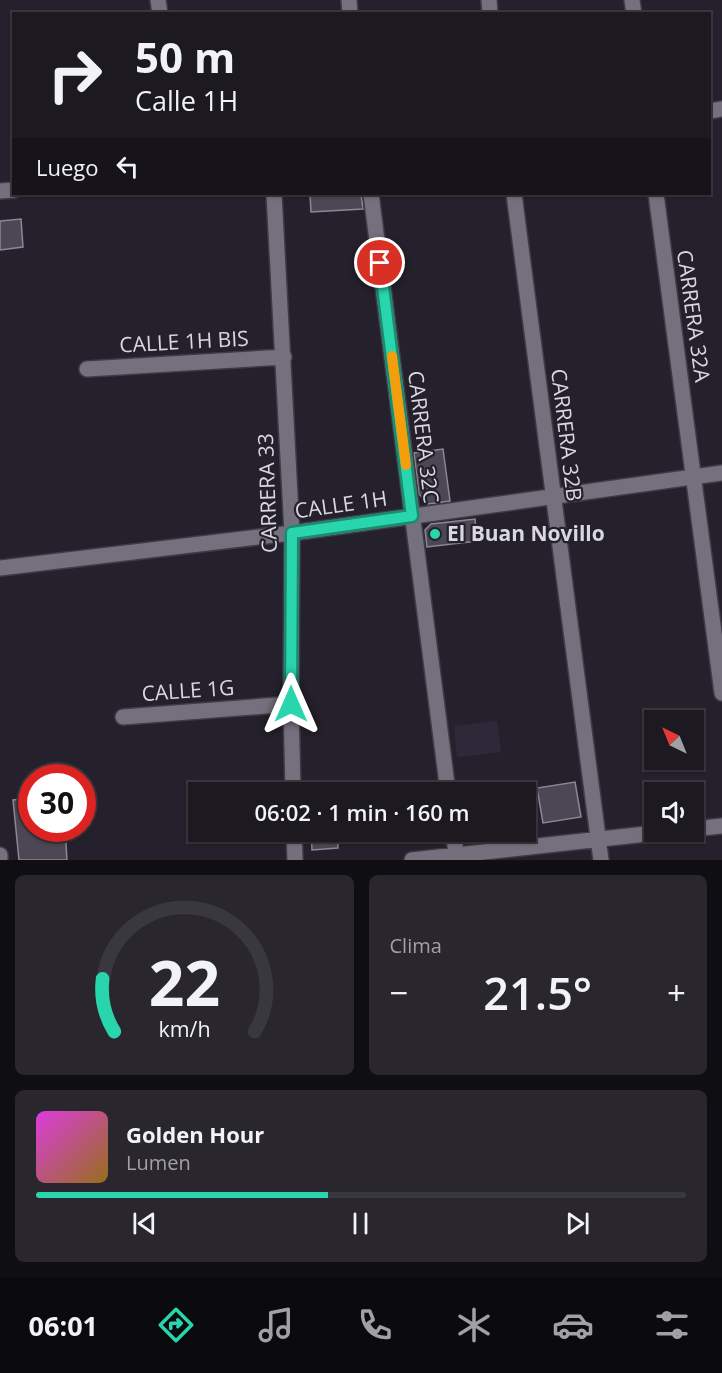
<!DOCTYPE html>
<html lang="es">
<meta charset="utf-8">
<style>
:root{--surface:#1c1921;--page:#29262e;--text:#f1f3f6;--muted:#a0a0a5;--line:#3a383f;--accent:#29d5ad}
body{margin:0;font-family:"Open Sans",sans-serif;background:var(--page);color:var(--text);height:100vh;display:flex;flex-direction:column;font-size:22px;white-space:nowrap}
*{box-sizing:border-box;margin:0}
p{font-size:20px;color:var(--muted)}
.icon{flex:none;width:33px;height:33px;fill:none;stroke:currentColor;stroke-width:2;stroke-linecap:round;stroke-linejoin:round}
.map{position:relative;height:860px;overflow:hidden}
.details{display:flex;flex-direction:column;gap:15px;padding:15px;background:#0f0e12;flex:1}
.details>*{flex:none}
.guide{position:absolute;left:12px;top:12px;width:699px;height:183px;border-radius:0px;box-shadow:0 2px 4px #0004,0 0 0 2px var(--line);background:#1c1921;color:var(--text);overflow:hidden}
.needle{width:39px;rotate:317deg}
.controls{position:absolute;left:644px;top:710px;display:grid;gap:12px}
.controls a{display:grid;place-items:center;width:60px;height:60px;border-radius:0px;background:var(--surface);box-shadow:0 2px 4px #0004,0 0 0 2px var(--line);font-size:30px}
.speed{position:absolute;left:18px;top:764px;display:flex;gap:12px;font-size:30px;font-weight:700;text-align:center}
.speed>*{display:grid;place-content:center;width:78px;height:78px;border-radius:50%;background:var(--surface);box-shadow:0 2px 4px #0004,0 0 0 2px var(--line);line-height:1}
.speed .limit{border:9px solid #d22;background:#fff;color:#111}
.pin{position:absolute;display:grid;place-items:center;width:51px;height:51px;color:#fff;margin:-26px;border:3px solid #fff;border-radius:50%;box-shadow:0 2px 6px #0007}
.me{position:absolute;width:66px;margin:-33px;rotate:0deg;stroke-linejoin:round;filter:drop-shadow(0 0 4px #0008)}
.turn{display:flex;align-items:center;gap:21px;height:126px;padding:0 24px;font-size:27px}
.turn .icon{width:78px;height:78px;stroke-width:2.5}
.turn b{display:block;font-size:42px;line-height:51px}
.then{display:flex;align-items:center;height:57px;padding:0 24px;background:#0003;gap:12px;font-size:22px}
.big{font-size:45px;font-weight:600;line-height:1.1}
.details .tile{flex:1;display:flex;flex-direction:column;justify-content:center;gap:9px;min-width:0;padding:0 21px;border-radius:9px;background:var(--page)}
.details .dial{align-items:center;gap:0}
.dial svg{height:156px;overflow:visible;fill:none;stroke:var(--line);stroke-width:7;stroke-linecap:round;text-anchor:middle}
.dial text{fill:var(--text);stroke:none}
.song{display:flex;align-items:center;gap:18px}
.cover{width:72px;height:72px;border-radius:9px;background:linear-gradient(135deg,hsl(300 70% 55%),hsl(40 70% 35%))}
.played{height:6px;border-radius:3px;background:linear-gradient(90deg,var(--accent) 45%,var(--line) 45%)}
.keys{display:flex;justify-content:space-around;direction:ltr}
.heat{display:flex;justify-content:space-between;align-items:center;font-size:33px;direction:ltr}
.details .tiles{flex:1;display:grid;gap:15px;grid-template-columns:1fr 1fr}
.tile:last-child{grid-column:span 2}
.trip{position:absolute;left:188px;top:782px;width:348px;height:60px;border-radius:0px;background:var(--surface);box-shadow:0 2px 4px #0004,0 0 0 2px var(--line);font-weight:600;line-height:60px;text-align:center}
.tab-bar{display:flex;height:96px;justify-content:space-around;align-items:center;background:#0b0a0d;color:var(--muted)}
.tab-bar .icon{width:42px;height:42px}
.tab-bar .current{color:var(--accent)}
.tab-bar b{font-size:27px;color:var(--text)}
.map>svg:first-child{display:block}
.built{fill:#2e2839}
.building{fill:#4c4754;stroke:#8c8795;stroke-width:1.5}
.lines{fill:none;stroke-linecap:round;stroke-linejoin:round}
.minor-casing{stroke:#3f3b45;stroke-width:18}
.minor{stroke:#74707d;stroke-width:15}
.route-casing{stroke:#1b8a70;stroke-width:15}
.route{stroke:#29d5ad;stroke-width:10}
.slow{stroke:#f59e0b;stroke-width:10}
.poi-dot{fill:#29d5ad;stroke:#25212c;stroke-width:2}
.labels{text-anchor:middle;stroke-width:4.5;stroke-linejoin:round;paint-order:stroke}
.street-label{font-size:21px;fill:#dad8df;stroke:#25212c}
.poi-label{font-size:21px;font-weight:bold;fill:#dad8df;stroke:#25212c;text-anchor:start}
</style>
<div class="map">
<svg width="722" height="860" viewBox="0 0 722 860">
<rect width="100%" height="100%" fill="#25212c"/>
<path class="built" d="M497,721L501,752L457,757L454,726Z"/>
<path class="building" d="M310,194H361L363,209L311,212Z
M21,219L23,247L0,250V221Z
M443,449L450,501L428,504L419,494L414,453Z
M475,519L477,541L427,547L425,530L431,524Z
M575,782L581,817L543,823L537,788Z
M32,798V828H65L67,860H19L13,800Z
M311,831H337L338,848L312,850Z"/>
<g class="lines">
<g class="minor-casing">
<path id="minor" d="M158,0L160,14
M349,0L350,14
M489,0L490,14
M632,0L634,14
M710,111L722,109
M0,191L14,190
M274,194L292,533L291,704L293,792
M371,194L448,792
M514,194L601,860
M656,194L722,693
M87,369L284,357
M0,568L292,533L722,473
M123,717L291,704
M693,829L722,826
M294,831L295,860
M453,831L457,860
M0,855V860
M412,860L673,831"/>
</g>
<use href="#minor" class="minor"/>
</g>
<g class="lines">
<g class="route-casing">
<path id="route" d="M291,704L292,533L412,516L380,263"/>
</g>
<use href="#route" class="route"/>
<path class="slow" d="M392,356L406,465"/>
</g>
<circle class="poi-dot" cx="435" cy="534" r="6"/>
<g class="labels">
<g class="street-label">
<text transform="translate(693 316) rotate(82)" y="7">CARRERA 32A</text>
<text transform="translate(184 342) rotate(-3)" y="7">CALLE 1H BIS</text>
<text transform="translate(566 435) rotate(83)" y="7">CARRERA 32B</text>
<text transform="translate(423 437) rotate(83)" y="7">CARRERA 32C</text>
<text transform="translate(268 493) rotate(-92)" y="7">CARRERA 33</text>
<text transform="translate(341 505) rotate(-8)" y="7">CALLE 1H</text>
<text transform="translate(188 691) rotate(-4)" y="7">CALLE 1G</text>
</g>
<g class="poi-label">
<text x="447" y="541">El Buan Novillo</text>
</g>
</g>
</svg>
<div class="controls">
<a><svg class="needle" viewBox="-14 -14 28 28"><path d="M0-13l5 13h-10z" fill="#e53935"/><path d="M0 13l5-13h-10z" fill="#a0a0a5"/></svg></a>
<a><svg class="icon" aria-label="sound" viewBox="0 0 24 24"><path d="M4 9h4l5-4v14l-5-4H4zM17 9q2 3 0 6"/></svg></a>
</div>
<div class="speed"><div class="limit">30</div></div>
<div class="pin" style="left:380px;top:263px;background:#d93025"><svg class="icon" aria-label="arrive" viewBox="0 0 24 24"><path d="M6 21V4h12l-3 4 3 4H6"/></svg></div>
<svg class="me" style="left:291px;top:704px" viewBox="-20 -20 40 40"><path d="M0-17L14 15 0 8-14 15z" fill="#29d5ad" stroke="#fff" stroke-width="4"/></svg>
<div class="trip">06:02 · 1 min · 160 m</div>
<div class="guide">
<div class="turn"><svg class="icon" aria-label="right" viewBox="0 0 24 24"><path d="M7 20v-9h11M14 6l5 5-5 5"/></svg><div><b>50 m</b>Calle 1H</div></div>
<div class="then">Luego<svg class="icon" aria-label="left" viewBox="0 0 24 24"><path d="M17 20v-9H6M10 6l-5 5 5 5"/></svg></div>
</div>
</div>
<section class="details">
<div class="tiles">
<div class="tile dial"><svg viewBox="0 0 100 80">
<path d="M14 69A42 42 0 1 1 86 69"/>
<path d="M14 69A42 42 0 0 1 8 42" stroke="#29d5ad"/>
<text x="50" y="56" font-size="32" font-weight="700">22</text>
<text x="50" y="72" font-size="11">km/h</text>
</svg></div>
<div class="tile"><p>Clima</p>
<div class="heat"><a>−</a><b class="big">21.5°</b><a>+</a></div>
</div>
<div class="tile">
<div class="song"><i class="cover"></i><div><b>Golden Hour</b><p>Lumen</p></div></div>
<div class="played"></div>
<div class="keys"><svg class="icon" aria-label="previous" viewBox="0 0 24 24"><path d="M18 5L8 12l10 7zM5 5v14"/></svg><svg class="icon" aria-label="pause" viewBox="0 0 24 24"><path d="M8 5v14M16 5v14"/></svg><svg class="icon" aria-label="next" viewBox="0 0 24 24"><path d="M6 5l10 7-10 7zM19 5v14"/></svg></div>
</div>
</div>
</section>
<nav class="tab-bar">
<b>06:01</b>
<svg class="icon current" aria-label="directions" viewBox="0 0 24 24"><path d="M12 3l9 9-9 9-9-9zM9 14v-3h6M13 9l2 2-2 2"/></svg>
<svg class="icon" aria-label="music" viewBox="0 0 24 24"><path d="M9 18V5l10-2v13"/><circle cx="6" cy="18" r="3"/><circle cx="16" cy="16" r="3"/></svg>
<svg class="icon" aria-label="phone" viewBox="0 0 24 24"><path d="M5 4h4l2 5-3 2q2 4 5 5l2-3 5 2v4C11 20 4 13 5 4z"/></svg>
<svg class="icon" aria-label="climate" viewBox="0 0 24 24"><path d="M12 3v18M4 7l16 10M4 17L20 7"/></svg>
<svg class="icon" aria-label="car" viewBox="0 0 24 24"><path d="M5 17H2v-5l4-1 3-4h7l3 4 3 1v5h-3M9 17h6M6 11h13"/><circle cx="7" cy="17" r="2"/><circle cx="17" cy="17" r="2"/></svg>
<svg class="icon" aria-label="filters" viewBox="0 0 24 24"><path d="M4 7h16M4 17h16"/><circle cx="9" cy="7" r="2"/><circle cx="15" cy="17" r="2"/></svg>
</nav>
